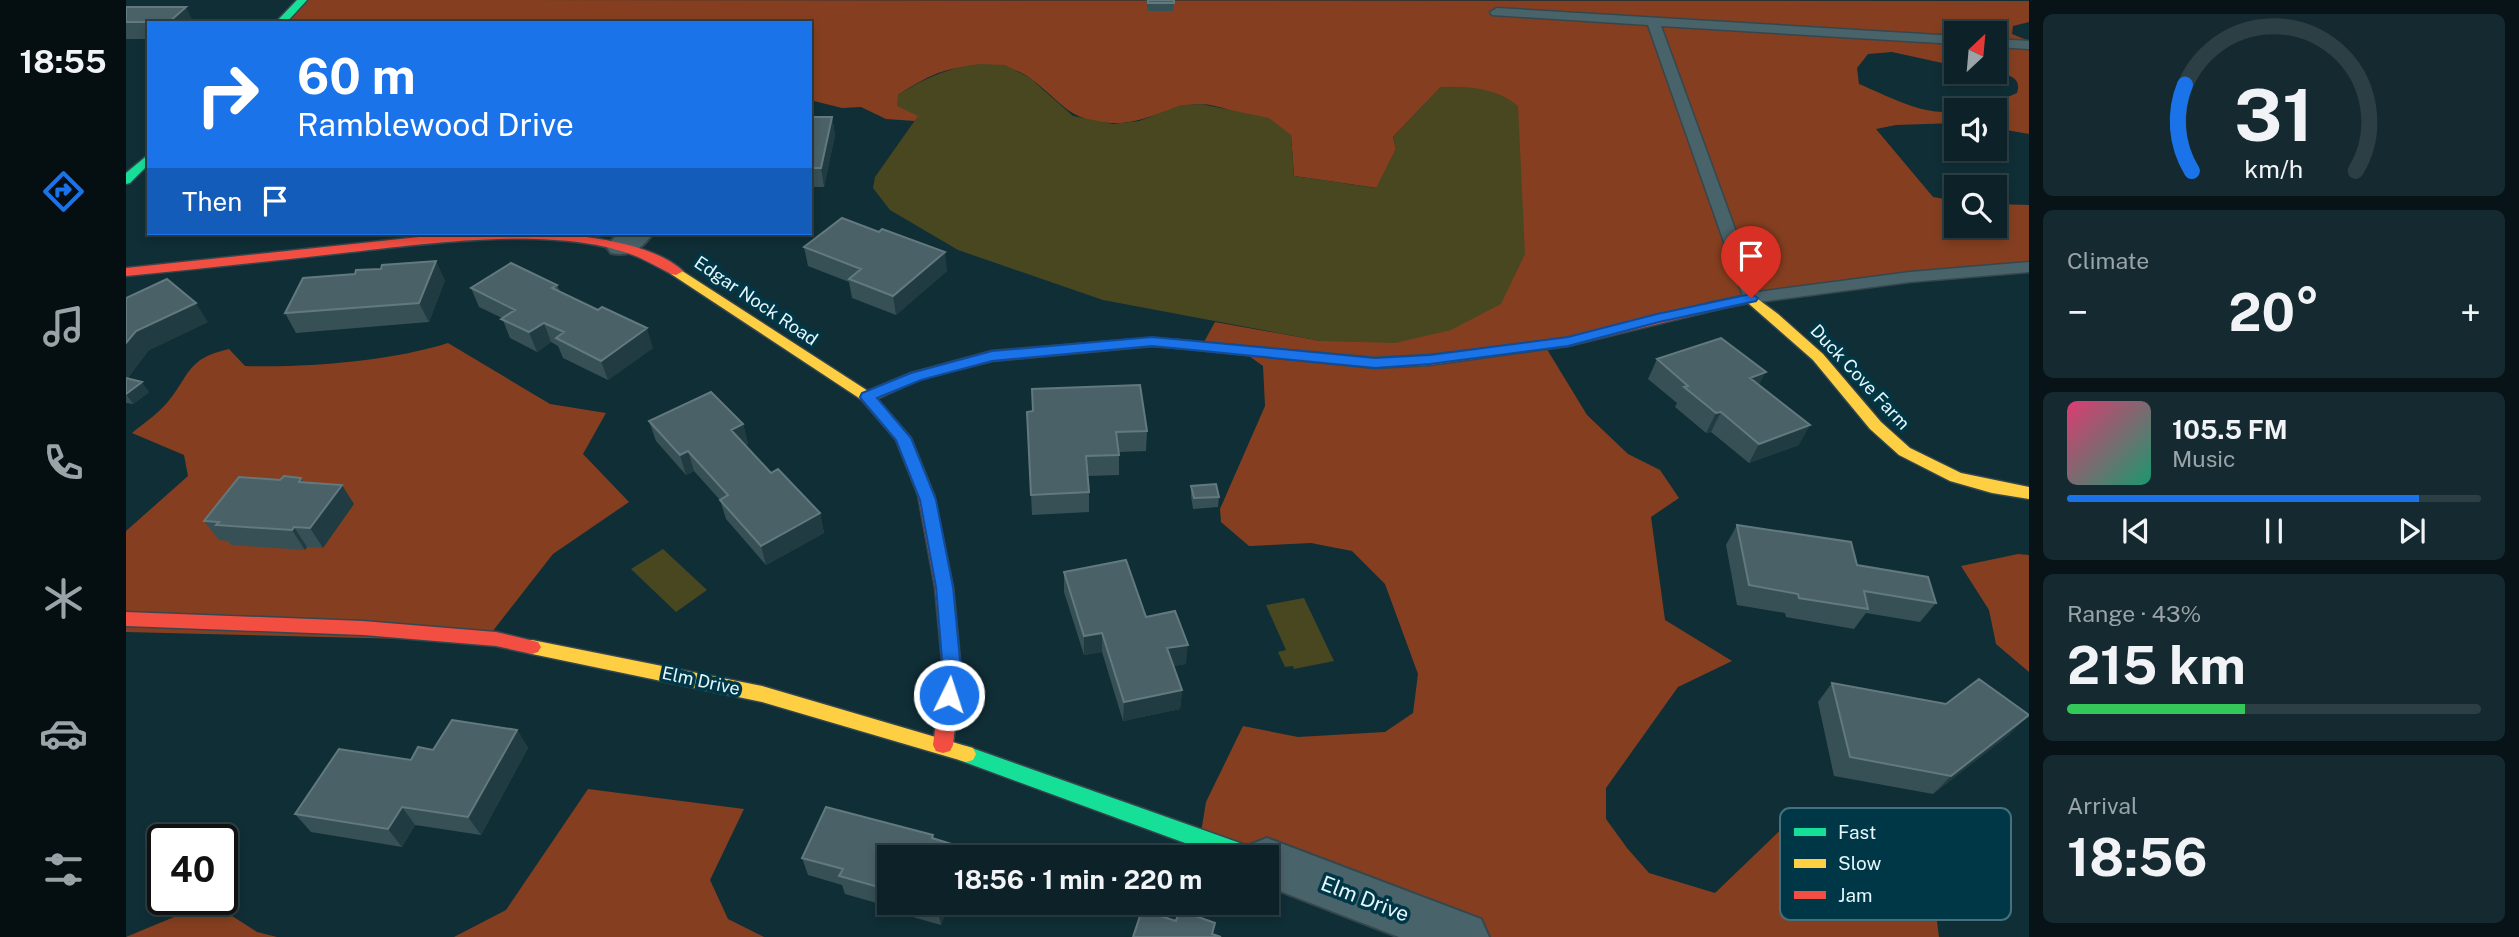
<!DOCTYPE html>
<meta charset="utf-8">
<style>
:root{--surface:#0c2228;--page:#152a30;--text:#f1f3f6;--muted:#9aa4a8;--line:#2c3f45;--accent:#1a73e8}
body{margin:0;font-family:"Public Sans",sans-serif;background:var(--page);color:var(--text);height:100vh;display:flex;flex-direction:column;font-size:26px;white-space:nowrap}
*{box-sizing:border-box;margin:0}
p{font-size:23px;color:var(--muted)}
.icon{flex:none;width:38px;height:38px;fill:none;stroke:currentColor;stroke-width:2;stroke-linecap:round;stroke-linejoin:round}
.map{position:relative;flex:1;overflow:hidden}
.panel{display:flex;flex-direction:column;gap:14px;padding:14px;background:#071316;width:490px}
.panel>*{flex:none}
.hud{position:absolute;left:21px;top:21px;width:665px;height:214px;border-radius:0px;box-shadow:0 4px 10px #0003,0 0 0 2px var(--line);background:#1a73e8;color:#fff;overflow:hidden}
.needle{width:46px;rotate:26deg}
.fabs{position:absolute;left:1818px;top:21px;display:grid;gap:14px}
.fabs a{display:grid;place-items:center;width:63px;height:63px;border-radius:0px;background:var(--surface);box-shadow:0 4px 10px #0003,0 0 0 2px var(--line);font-size:35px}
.speed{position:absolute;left:21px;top:824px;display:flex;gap:14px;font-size:35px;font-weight:700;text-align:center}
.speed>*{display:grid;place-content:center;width:91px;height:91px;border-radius:50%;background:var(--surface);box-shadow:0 4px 10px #0003,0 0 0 2px var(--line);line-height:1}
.speed .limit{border:4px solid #111;border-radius:10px;background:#fff;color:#111}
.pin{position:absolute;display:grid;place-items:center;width:60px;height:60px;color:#fff;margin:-72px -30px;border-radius:50% 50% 50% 0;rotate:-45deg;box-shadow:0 0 7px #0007}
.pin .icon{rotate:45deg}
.me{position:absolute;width:77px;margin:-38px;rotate:4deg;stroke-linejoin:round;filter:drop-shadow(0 0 5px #0008)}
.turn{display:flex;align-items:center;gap:24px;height:147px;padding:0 35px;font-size:32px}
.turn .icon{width:91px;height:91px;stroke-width:2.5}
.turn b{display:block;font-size:49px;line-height:60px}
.then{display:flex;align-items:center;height:66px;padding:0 35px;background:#0003;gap:14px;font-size:26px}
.big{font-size:52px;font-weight:700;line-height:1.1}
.panel .tile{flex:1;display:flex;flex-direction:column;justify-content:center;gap:10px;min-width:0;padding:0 24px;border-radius:10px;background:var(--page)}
.panel .dial{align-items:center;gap:0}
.dial svg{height:182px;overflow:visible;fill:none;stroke:var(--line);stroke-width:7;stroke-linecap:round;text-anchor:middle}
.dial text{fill:var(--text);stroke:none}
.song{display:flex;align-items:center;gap:21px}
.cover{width:84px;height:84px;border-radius:10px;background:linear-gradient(135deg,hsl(340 70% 55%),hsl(160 70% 35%))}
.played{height:7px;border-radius:4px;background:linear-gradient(90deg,var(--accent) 85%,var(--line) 85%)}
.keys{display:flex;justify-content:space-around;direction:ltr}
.heat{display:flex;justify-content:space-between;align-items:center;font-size:38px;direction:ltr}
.charge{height:10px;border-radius:5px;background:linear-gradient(90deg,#34c759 43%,var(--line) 0)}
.trip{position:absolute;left:751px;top:845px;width:402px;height:70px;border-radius:0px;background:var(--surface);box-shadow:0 4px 10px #0003,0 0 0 2px var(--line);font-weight:700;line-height:70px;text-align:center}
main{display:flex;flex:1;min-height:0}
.menu{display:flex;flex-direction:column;width:126px;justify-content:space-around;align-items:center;background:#050e10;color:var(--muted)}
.menu .icon{width:49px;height:49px}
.menu .current{color:var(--accent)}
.menu b{font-size:32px;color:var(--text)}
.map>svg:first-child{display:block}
.forest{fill:#853f20}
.water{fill:#484720}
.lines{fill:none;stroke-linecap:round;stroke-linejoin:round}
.lane-casing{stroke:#35474d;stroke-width:3}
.street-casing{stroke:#35474d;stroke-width:4}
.fast-casing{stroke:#35474d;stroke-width:3}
.slow-casing{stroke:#35474d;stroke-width:3}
.jam-casing{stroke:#35474d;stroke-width:3}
.lane{fill:#49636b;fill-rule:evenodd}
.street{fill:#49636b;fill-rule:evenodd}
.fast{fill:#16e098;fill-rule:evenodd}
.slow{fill:#ffcf43;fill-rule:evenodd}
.jam{fill:#f24e42;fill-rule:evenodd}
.wall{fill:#375055}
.shaded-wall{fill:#203b41}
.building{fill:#4a6167;stroke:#62797e;stroke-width:2}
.route{fill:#1a73e8;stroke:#114b97;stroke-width:2}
.labels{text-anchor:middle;stroke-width:7;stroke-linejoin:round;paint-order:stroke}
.street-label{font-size:18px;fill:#e5f6fc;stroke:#003746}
.near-street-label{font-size:21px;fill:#e5f6fc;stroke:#003746}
.key{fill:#003746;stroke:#45707d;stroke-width:2}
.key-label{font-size:19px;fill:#e5f6fc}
</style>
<main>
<nav class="menu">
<b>18:55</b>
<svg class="icon current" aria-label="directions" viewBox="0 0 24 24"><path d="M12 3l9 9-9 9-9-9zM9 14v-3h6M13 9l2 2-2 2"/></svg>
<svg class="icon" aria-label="music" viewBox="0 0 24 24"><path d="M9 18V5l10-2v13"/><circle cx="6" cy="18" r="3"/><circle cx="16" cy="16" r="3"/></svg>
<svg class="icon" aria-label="phone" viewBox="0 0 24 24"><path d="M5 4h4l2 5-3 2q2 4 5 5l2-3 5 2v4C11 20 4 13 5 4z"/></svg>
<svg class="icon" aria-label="climate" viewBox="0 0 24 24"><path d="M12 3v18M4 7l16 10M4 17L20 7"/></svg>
<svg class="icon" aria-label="car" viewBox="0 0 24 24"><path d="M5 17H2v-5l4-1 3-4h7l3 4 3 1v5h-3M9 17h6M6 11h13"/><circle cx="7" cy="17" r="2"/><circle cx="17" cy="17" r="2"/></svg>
<svg class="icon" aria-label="filters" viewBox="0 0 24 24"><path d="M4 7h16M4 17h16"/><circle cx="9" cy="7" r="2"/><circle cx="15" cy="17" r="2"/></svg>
</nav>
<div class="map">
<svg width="1903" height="937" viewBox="0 0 1903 937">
<rect width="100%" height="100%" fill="#102e36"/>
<path class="forest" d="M176,0L1903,1V22L1887,26L1886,34L1903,41V134L1869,128V110H1835L1861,106L1891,93C1897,75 1878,74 1864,72H1869V33H1830V66L1766,52L1742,54L1731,68L1733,84C1762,96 1799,117 1830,111V123L1770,125L1750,129L1807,197L1830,201V226H1869V204L1903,205V264L1640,291L1419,346L1461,415L1502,454L1534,470L1553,498L1525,517L1539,620L1606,661L1552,687L1480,788V819L1501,848L1523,873L1589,893L1666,819L1804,868L1813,937H1286L1141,858L1073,845L1080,802L1117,726L1172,737L1259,732L1287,713L1292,674L1259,584L1226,551L1185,543L1123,546L1095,522L1094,509L1139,406L1137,366L1112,348L1078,342L1089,322L1195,341L1315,87L1267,137L1270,149L1251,188L1168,176L1165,135C1142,126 1098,104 1074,104C1044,105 1016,125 986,123C941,121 937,102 905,79C892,69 880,67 866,67C824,64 806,73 772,95L793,116L789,121L760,119L735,107L716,108L684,100V23H154Z
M322,343L424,404L480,413L457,454L503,502L427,554L359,641L0,632V531L62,476L58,455L6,433C17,424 30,415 40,404C65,375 59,359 103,349L119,366C178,368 266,361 322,343Z
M1892,554L1903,555V672L1870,644L1863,610L1835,566Z
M462,789L618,809L584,880L602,919L638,937H328L380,910Z
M84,902L131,932L151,937H0Z"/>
<path class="water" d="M854,64L879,65L904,78L947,116L987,124L1013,121L1055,105L1075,104L1143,118L1165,135L1168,176L1250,188L1270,149L1267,137L1315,87C1342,86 1371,88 1392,106L1399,254L1375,304L1325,330L1269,343L1195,341L977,300L832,250L764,210L747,188L749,177L792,116L771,106L772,95C798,79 822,67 854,64Z
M537,549L581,590L550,612L505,569Z
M1178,598L1208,661L1168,669L1167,666L1159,667L1152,652L1160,650L1140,605Z"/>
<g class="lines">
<g class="lane-casing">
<path id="lane" d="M1371,8L1830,36V44L1535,26L1632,292L1784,272L1903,262V272L1784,282L1625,303L1619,302L1522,25L1366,15L1364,12Z
M1869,39L1903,41V49L1869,47Z"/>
</g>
<g class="street-casing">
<path id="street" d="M493,233H527C516,249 504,257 485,253L480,246Z
M1141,838L1355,919L1363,937H1273L1141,886V858H1118L1123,845Z"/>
</g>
<g class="fast-casing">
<path id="fast" d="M171,0H181L160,23H149Z
M23,154V164L4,183L0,184V173Z
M840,746L1128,848L1135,851L1138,858H1100L833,760L830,754L833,748Z"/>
</g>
<g class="slow-casing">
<path id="slow" d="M550,267L742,391L785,373L866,351L1026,338L1052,340L1059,344L1052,348L1026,346L866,361L795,379L751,399L785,438L808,495L800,501L792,495L770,440L736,400L545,274L543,271Z
M1625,294L1652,314L1697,354L1755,422L1784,448L1835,473L1903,487V499L1866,493L1824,481L1773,455L1744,429L1687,360L1622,303L1588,310L1581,306L1583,303Z
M406,640L636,686L840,746L847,748L850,754L847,760L840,762L636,702L406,654L400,652L397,647L400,642Z"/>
</g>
<g class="jam-casing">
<path id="jam" d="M413,233C452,234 528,243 557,271L550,275L545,274C534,268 523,262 512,257C433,224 301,244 217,253C145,261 72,269 0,276V268L293,237Z
M1588,302L1593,303L1595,306L1593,309L1442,346L1304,365L1249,368L1052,348L1045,344L1052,340L1249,358L1304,355L1442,338Z
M800,489L808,495L827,587L835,671L827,745L824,751L817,753L810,751L807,745L817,671L809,587L792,495Z
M0,612L237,621L370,632L412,642L415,647L412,652L406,654L370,646L237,635L0,626Z"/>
</g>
<use href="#lane" class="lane"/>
<use href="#street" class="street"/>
<use href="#fast" class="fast"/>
<use href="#slow" class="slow"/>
<use href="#jam" class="jam"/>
</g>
<path class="wall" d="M1020,0H1048L1047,11H1022Z
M0,7L68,23H23V39H0Z
M684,117H706L709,135L698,187H684Z
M678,247L821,271L770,315L726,298L723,282L682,266Z
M255,269L319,280L303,322L170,333L159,313L229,274Z
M431,285L434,292L527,348L482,380L437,358L432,346L425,342L411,352L384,338L376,318L353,307L345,288Z
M0,298L82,322L23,350L1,379L23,392L7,404L0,403Z
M1531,359L1633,385L1673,445L1623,463L1585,432L1580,433L1549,407L1551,403L1522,379Z
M906,389L1021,431L1020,451L993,452V475L962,476L963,492V512L906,515L901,412L906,411Z
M523,421L617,424L622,444L619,445L645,473L694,513L698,533L640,565L600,519L594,500L568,471L560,475L530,441Z
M175,478L178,482L228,504L197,548L181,547L179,550L105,545L102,541L93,540L78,521L154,480Z
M1065,486L1093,497L1092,507L1067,509L1065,496Z
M1611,525L1731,565L1810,603L1794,622L1740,613L1728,629L1660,617L1659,613L1611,605L1600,545Z
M938,572L1020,617L1060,664L1047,666L1056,690L1054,709L997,721L976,652L958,655L938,592Z
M1706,683L1884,734L1807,794L1708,776L1692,702Z
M391,730L402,748L355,835L289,825L276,847L185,832L169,814L307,750Z
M807,835V839L763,858V903H823L815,925L776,914L775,910L719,894L716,885L682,875L676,858Z
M828,903H857L853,913L828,906Z"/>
<path class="shaded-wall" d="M60,7L68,23H44L43,22Z
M706,117L709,135L698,187L695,168Z
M819,252L821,271L770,315L767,296Z
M310,261L319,280L303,322L293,303Z
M70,303L82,322L23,350L0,380V343L10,331Z
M418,323L425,342L411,352L403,332Z
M521,328L527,348L482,380L475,361Z
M1640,372L1629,392L1624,378Z
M16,382L23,392L7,404L0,394Z
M1595,412L1585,432L1580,433L1590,413Z
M617,424L622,444L610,450L605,430Z
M1684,425L1673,445L1623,463L1633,444Z
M562,451L568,471L560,475L554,455Z
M216,485L228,504L197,548L184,528Z
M694,513L698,533L640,565L635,546Z
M168,527L181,547L179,550L166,530Z
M976,633V652L958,655V636Z
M1062,645L1060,664L1039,668L1041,648Z
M1056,690L1054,709L997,721L998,702Z
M1903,715L1884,734L1807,794L1825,776Z
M391,730L402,748L355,835L342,817Z
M276,807L289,825L276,847L262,829Z
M835,847L836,858H831Z
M813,903H823L815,925L811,908Z
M852,903H857L853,913L852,904Z"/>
<path class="building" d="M1022,0H1048V3H1022Z
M0,7H60L43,22H0Z
M684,117H706L695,168H684Z
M716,218L753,232L756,229L819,252L767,296L723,279L735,269L678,247Z
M310,261L293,303L159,313L177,278L229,274L230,270L255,269L256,265Z
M385,263L431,285L426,288L472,310L476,307L521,328L475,361L430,338L438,332L418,323L403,332L375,319L389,310L345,288Z
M41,279L70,303L10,331L0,343V298Z
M1595,338L1640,372L1624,378L1684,425L1633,444L1595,412L1590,413L1558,387L1562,386L1531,359Z
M0,378L16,382L0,394Z
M1014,385L1021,431L990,432L993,455L960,456L963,492L905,495L901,412L907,411L906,389Z
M585,392L617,424L605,430L645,473L652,469L694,513L635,546L594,500L602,495L562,451L554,455L523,421Z
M158,476L175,478L173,482L216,485L184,528L168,527L166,530L90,525L93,522L78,521L113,477L154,480Z
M1090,484L1093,497L1068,498L1065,486Z
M1611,525L1725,542L1731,565L1802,577L1810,603L1738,591L1742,609L1673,598L1672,594L1623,585Z
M1000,560L1020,617L1049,611L1062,645L1041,648L1056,690L998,702L976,633L958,636L938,572Z
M1853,679L1903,715L1825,776L1724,757L1706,683L1820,704Z
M326,720L391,730L342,817L276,807L262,829L169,814L213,749L285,760L292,747L307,750Z
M700,807L807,835L806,838L835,847L831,858H763V890L713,876L717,869L676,858Z
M793,903H813L811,908Z
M1016,910L1050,921L1053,910L1089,923L1086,934L1095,937H1007Z"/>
<path class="route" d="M1625,294L1632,298L1630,301L1533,322L1442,346L1304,364L1249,368L1026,346L866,361L795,380L751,398L785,438L810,500L827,587L835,671L830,701L823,703L816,701L814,695L817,671L810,587L794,500L770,440L736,400L734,397L736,393L785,373L866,351L1026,337L1249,358L1304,355L1442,337L1531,314Z"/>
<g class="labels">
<g class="street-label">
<text transform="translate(630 301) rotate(34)" y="6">Edgar Nock Road</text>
<text transform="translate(1734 377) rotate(47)" y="6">Duck Cove Farm</text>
<text transform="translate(575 681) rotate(12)" y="6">Elm Drive</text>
</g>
<g class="near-street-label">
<text transform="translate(1239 899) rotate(21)" y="7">Elm Drive</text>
</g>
</g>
<rect x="1654" y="808" width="231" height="112" rx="10" class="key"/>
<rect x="1668" y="828" width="32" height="8" fill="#16e098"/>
<rect x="1668" y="859" width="32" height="9" fill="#ffcf43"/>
<rect x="1668" y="891" width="32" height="8" fill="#f24e42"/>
<g class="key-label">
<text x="1712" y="839">Fast</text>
<text x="1712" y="870">Slow</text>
<text x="1712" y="902">Jam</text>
</g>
</svg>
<div class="fabs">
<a><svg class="needle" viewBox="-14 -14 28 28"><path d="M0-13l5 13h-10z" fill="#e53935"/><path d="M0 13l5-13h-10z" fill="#9aa4a8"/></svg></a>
<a><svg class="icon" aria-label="sound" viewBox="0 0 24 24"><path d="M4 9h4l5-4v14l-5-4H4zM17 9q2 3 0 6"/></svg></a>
<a><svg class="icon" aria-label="search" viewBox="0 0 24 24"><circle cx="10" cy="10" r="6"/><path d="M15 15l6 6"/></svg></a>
</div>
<div class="speed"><div class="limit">40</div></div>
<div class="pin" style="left:1625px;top:298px;background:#d93025"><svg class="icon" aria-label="arrive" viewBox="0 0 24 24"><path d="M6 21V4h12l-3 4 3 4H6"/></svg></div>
<svg class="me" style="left:823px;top:695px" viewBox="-20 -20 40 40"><circle r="17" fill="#1a73e8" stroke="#fff" stroke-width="3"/><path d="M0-11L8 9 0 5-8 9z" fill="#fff"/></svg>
<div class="trip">18:56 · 1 min · 220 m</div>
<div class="hud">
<div class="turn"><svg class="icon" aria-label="right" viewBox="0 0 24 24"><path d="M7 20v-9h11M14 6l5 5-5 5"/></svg><div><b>60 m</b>Ramblewood Drive</div></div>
<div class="then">Then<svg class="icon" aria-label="arrive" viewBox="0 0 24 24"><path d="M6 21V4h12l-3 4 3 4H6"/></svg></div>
</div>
</div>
<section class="panel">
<div class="tile dial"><svg viewBox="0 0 100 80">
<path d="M14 69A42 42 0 1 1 86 69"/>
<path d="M14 69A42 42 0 0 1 11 31" stroke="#1a73e8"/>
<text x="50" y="56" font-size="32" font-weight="700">31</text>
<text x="50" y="72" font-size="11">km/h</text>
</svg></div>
<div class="tile"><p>Climate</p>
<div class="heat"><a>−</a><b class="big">20°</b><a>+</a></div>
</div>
<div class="tile">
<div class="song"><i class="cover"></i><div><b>105.5 FM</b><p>Music</p></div></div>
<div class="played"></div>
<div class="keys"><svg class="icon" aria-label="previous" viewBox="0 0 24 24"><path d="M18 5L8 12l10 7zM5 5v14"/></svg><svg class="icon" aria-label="pause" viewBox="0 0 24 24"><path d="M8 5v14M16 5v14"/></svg><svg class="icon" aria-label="next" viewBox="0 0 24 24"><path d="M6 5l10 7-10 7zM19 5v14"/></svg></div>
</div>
<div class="tile"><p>Range · 43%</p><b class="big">215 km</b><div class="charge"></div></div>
<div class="tile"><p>Arrival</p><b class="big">18:56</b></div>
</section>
</main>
